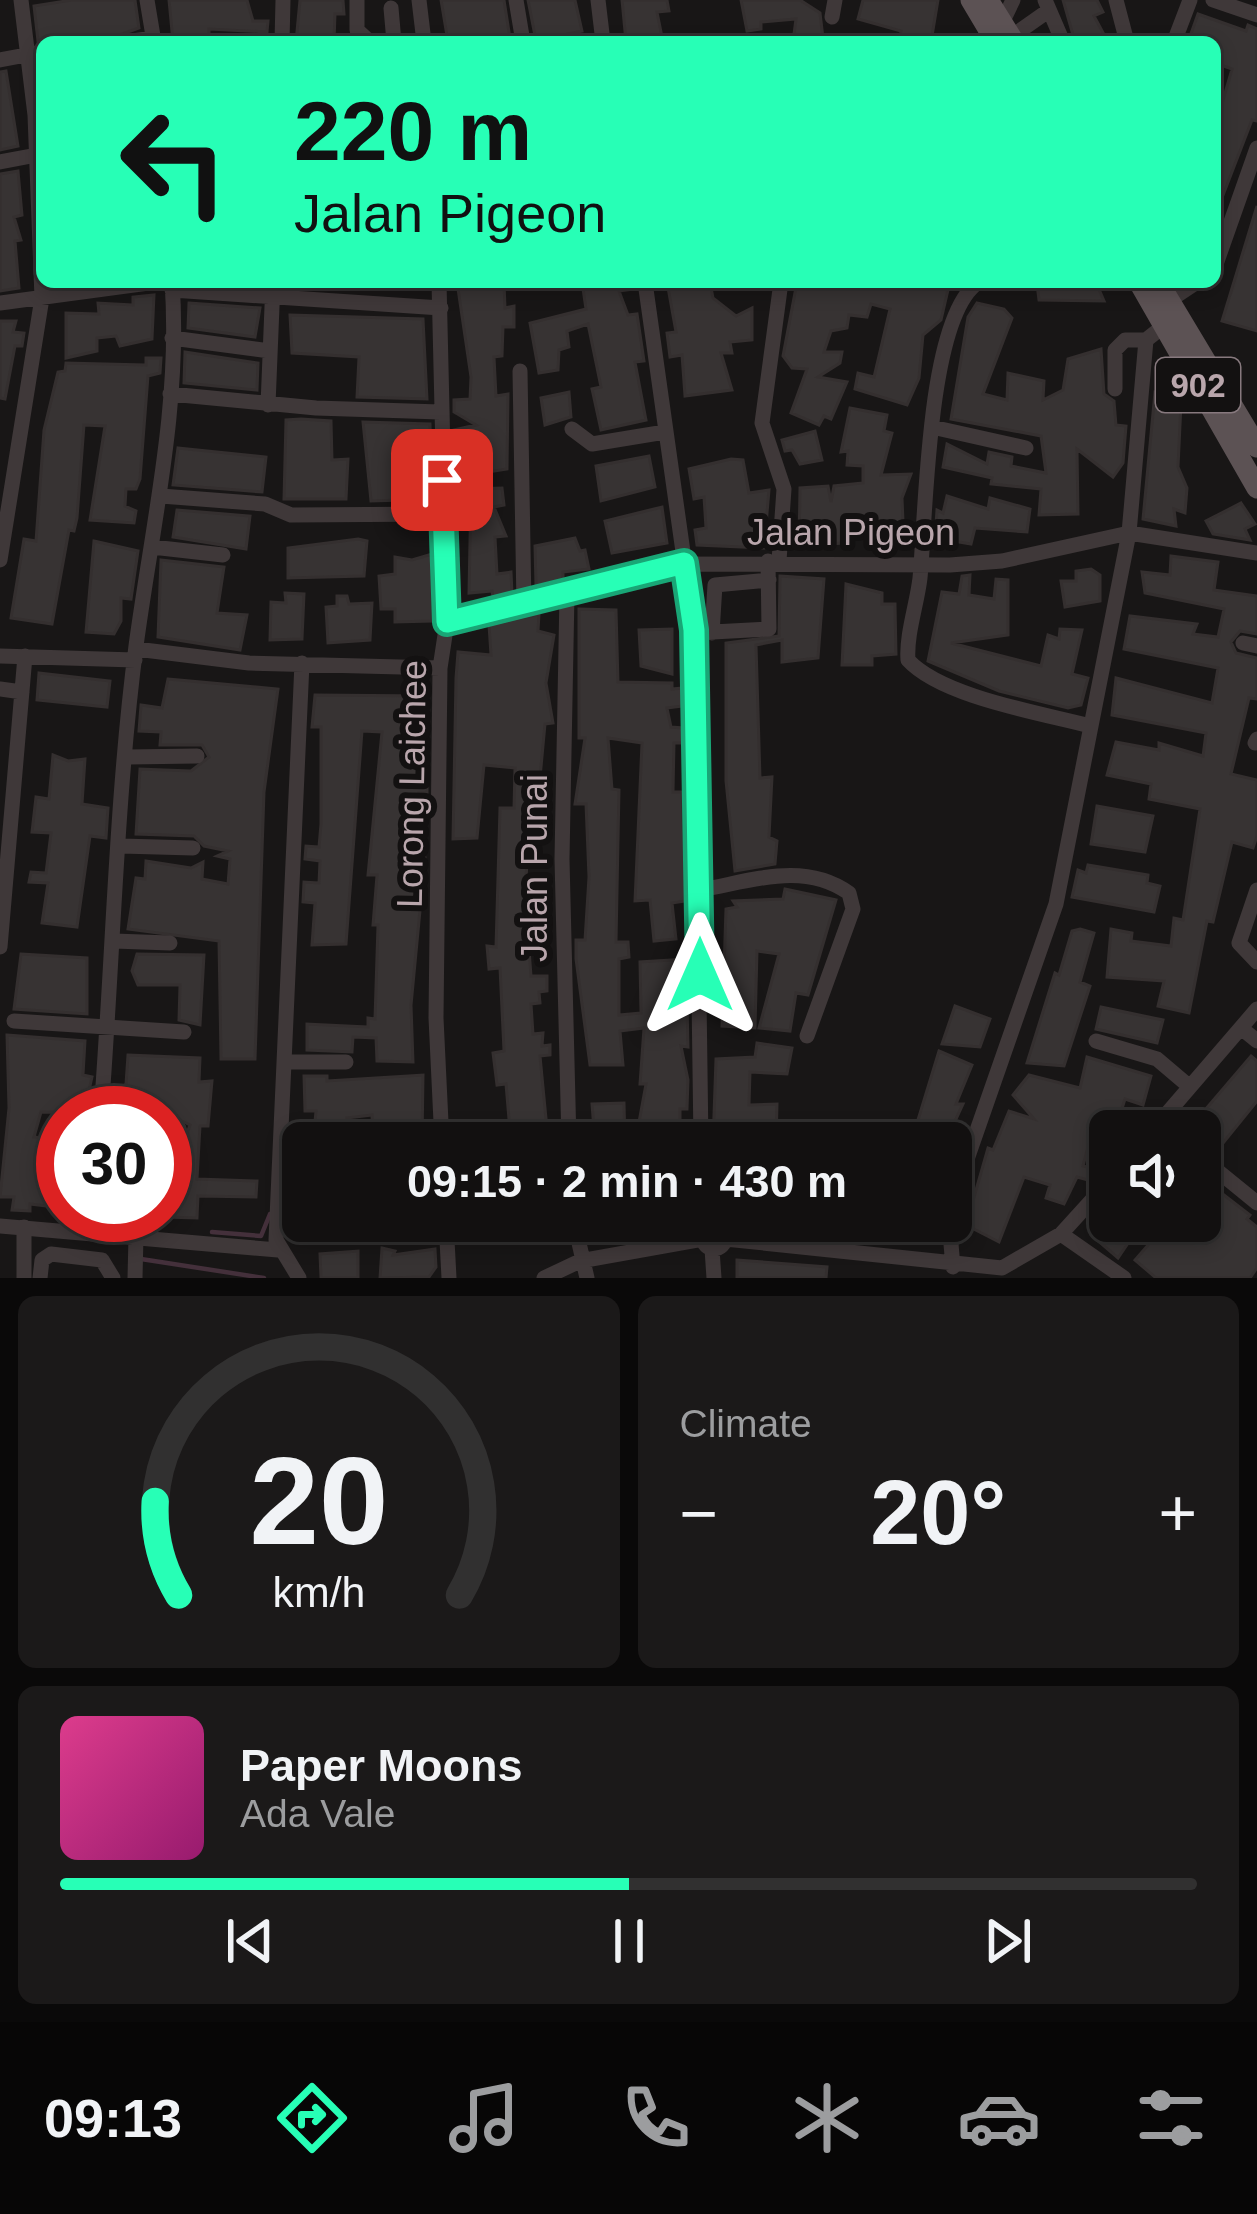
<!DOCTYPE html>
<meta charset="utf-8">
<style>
:root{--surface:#121010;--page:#1b1919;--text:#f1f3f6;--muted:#9c9d9f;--line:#313030;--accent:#27ffb6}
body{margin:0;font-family:Arial,sans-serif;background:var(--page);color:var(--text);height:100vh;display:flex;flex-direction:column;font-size:45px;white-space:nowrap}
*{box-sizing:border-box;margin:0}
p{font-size:39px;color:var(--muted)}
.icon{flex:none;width:66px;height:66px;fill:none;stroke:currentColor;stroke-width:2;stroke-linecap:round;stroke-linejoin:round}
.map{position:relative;height:1278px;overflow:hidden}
.panel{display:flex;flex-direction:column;gap:18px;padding:18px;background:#0a0909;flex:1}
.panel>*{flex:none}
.hud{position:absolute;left:36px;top:36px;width:1185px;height:252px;border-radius:18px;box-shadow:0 6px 18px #0003,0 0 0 3px var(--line);background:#27ffb6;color:#111;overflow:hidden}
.buttons{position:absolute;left:1089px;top:1110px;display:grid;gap:24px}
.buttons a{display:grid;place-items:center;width:132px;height:132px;border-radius:18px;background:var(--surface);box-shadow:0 6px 18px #0003,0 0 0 3px var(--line);font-size:60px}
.speed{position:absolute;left:36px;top:1086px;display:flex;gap:24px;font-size:60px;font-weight:700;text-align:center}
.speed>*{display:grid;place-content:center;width:156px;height:156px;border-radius:50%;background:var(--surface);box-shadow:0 6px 18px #0003,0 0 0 3px var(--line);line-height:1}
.speed .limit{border:18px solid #d22;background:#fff;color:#111}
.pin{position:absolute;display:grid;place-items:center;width:102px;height:102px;color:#fff;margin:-51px;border-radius:24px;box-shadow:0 6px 18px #0006}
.me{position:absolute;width:132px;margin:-66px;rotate:0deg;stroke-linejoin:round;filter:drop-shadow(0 0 9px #0008)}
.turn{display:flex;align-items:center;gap:42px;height:252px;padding:0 60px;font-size:54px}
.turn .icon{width:156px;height:156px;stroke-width:2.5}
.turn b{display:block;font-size:84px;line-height:102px}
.big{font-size:90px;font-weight:700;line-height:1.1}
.panel .tile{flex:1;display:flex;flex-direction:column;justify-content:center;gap:18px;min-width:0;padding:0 42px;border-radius:18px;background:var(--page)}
.panel .dial{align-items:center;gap:0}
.dial svg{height:312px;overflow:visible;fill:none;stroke:var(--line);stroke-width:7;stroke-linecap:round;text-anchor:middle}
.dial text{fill:var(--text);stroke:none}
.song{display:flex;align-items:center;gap:36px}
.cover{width:144px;height:144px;border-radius:18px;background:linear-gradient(135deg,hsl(330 70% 55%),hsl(320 70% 35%))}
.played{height:12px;border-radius:6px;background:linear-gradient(90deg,var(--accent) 50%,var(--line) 50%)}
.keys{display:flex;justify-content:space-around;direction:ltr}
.heat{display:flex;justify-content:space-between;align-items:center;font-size:66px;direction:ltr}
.panel .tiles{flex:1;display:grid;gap:18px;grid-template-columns:1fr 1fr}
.tile:last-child{grid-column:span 2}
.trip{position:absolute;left:282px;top:1122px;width:690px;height:120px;border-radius:18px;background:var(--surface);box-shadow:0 6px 18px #0003,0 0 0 3px var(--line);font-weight:700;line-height:120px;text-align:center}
.tabs{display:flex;height:192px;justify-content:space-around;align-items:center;background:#070606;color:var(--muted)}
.tabs .icon{width:84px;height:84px}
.tabs .on{color:var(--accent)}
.tabs b{font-size:54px;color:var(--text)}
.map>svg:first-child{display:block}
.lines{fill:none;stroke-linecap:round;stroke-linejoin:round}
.stream{stroke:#44303b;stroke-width:4.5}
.building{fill:#373333;stroke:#342f2f;stroke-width:3}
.minor{stroke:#3f3839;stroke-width:15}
.major{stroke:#5c5254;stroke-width:21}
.route-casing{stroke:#19a676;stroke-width:30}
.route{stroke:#27ffb6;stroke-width:21}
.labels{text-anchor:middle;stroke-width:12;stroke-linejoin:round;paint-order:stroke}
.shield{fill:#131111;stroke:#87797e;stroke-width:3}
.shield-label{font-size:33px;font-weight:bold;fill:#b9a6ac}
.street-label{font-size:36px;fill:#b9a6ac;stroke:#131111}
</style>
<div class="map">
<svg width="1257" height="1278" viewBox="0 0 1257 1278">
<rect width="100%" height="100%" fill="#181616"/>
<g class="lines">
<path class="stream" d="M212,1232L261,1236L270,1214
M141,1259L264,1278"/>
</g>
<path class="building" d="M72,0H135L139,28L114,37L38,41L34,6Z
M169,0H247L253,21H268L267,32L209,29V42H173Z
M300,0H343L344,14H335L334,42H296Z
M441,0H504L510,38L448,42Z
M528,0H575L582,31L536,41Z
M622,0H667L669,11L657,12L663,42H626Z
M741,0H800L820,13L823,38L794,34L796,19L761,22V29L747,31Z
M863,0H938L931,42H898L901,31L858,19Z
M1063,0H1097L1103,12L1094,16L1108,42H1075Z
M1198,14L1246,31L1248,25L1257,29V121L1252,120L1215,216V128L1232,69L1215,63V42H1188Z
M6,71L18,146L0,150V72Z
M18,171L22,215L14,217L21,240L15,241L19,288L0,291V174Z
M1257,206V331L1222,321Z
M457,282H504L505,308L514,306V327H503L502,356L494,357L496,396L508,394L507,469L469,475L464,445L456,446L454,430L476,425L454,412V400L470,399L471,377Z
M582,282H633L634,289L619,291L628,315L637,314L644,361L635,362L646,420L601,430L592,389L601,387L588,324L567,331L569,347L559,350L558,370L539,373L530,323L586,309Z
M667,282H710L713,298L736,316L752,308V340L730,342L732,353H721L732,390L685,396L682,355L670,357L667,333L676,332Z
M797,282H907L948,290L941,320L923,335L919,378L907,405L855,389L858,373L874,377L890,309L871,304L867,317L849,315L847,328L831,331L824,352H842L840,363L818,377L847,382L831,419L824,416L819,425L791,413L807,369L792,368L783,356Z
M1096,282L1104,301L1039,300L1037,284Z
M154,295L152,339L120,346L116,336L97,338V351L66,358V313L99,314L98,303L133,305V297Z
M189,303L260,308L255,337L188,328Z
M977,303L1004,309L1012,318L983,394L1007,400L1008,373L1044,381L1043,400L1063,390L1068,359L1101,349L1104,394L1114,401L1116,425L1126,426L1123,463L1113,477L1077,449L1078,514L1039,515L1041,489L991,484L992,478L943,467L947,444L987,464L989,452L1012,457L1011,466L1046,473L1041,436L951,419L968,317Z
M290,315L423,319L427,399L357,397L359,357L292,353Z
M0,321H16L13,332L24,333L22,346H15L5,399L0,398Z
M185,352L258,363L257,390L184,383Z
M146,358H161L160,373L148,376L140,479L136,489H126L125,506L136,511L134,523L90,520L105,426L84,425L77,518L74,531L69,530L52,624L11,618L24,539L36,541L44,430L58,372L65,371L66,363L146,365Z
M569,392L571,417L545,425L541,398Z
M1155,392L1173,394L1181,404L1178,467L1187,488L1185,513L1174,509L1176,526L1143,519Z
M850,408L887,415L884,431L892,433L881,475L911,474L902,498L904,545L870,546V533L844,543L799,546L800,488L828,486L831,502L834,486L863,483V466L847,465L848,451L841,452Z
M301,419L331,421L332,460L348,459L346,499H284L286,420Z
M363,422L430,424L431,457H416L417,493L407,492L403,500L371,501Z
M815,431L822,460L800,464L792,450L785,451L782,440Z
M178,448L266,457L262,492L173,485Z
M649,456L655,487L601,501L596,466Z
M731,459L743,460L749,493L769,490L764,548L697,545L695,530L706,528L704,497L694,499L689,469Z
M502,488L504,505L494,507L506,536L495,537L497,574L511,572L512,593L493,597L492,591L469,593L471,489Z
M947,496L988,509L990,498L1030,509L1027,532L975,528L971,544L935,538L937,510L943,513Z
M1241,503L1255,524L1245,529L1250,540L1213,534L1206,521Z
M662,507L667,543L612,553L605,521Z
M177,510L250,516L246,549L173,537Z
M575,538L580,551L585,550L589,569L563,572V579L536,586L535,546Z
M358,539L367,541L364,576L288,578V548Z
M94,541L138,551L131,599L121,598V621L114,634L86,632Z
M432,554V621L395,622V609H381L379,576L395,574V557L412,560Z
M1171,556L1218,562L1214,590L1257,596V634L1240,631L1231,642L1236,653L1257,658V699L1249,698L1231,774L1257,780V836L1253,848L1232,842L1213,922L1207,921L1189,1013L1158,1006L1164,981L1107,977L1111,929L1132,933L1131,941L1171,946L1174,918L1183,920L1200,809L1149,799L1151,784L1107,775L1116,742L1159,750V743L1203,756L1206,733L1112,715L1116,678L1212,703L1218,668L1124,649L1130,616L1197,624L1193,634L1218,637L1224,609L1145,593L1142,572L1170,575Z
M161,560L224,567L217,613L247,615L240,650L158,637Z
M1091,569L1100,575V601L1065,607L1061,581H1076V571Z
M970,575L969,595L994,599L996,579L1008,580V635L951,643L1041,666L1048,635L1059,639L1060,629L1082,630L1072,674L1088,678L1081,705L1068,708L999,691L928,661L942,592L959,594L962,576Z
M780,576L824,579L818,658L782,662V640L756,645L760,778L772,777L769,837L777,841L775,864L735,871L726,781V643L779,636Z
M846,584L882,593V604H895L896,654L872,656V665H842Z
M285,593L304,594L302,639L270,640L271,602L286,603Z
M337,596H347L349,604L372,603L370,640L328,643L326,607L337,606Z
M579,609L616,610L618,682L672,683V689L683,688V706L667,708L671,727L683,728V743H674L673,792H682L685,871V901L672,903L676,939L654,941L650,900L635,901L642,743L608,738L612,789L619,790L616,942H628L629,957L619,959V1015L641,1013L640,962L686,959L688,1047L681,1046L688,1080L687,1109H680V1143H648V1134L637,1133L646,1084H640L644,1028L620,1031L623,1065H590L576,959V940H585L589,877L586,804H575L585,738H579Z
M539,614L538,631L554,635L546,683L553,723L545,724L540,778L545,796H537L536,850H528L526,878H534L535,918H540L541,938L537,948L529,949L531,976H547V991L539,992L540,1003L531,1004L533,1034L543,1033L542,1046L550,1045V1055L540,1056L547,1129H537V1143H511L506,1084L497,1085L493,1053L504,1051L500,968L489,969L487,946L496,947L500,808H514L515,768L484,765L477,838L453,839L456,678L458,652L491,655L489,625Z
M672,629V674L641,666L639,630Z
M39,673L110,681L107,707L37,700Z
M168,679L278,689L264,792L255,1059H221L219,941L128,929L136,878L145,879L146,861L191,868L203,862L202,879L228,884L230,859L217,856L228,851L204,846L194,836L136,834L140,769L191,771L209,757L202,745H160L161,732L139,731L141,705L162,708Z
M315,695L428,696L420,765H427V793H419L415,831V858H425L411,1005L413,1062L377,1061L376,1038L353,1037L352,1052L307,1050V1024L368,1027V1018L375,1019L378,925H373L377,875H368L382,732L362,731L346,944L312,945L315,903L303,902L304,882L319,883L320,861L305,859L306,846L319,847L321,824V727H312Z
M53,755L68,761L85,759L82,804L108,808L106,838L90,836L77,927L42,923L48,883L29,882L31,872L46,873L51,833L32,832L36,797L49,799Z
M1097,806L1153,816L1145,852L1091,844Z
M1088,865L1148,875L1147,883L1160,886L1154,912L1072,897L1078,870L1086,873Z
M785,889L836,900L808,995L796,993L790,1031L759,1028L779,954L757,951L755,1028L722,1026L726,909L737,907L733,901L783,899Z
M1080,929L1094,933L1080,982L1090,986L1064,1066L1027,1063L1055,973L1059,975L1072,931Z
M21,954L87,958V1014L14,1009Z
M137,954L204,955L200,1025L179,1020L180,985H138L132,971Z
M955,1006L990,1019L980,1047L942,1044Z
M1101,1007L1163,1020L1157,1043L1096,1029Z
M7,1035L85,1041L83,1075L92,1077L84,1113L41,1112L34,1137L63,1140V1208L30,1204V1211L12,1210L14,1197H0L9,1108Z
M757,1043L792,1048L787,1074L750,1072L749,1105L777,1104L776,1143H743L744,1136L720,1135V1143H713L716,1059L755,1057Z
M939,1051L972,1065L956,1104H963L945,1143H903L908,1129L914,1133Z
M128,1055L200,1058L199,1082L212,1081L208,1126H200L197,1179L257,1181L256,1197L198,1196L197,1218L165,1217L166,1140L185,1139L190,1125L165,1113H113L115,1092L126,1084Z
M1251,1056L1257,1061V1101L1202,1169L1211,1185L1250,1215L1247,1219L1257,1227V1268L1250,1278H1156L1135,1260L1169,1221H1200V1131H1187Z
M1087,1057L1151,1076L1143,1105L1125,1099L1115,1131L1093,1128L1083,1166L1095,1169L1088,1180L1077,1177L1064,1204L1046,1198L1050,1185L1024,1177L999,1242L966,1225L988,1148L993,1150L1009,1111L1034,1119L1013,1095L1029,1075L1080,1088Z
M423,1075L422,1143H373L372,1115L347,1118L350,1143H313L316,1111H305L304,1076H327V1081Z
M624,1103L625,1143H595L592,1104Z
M859,1221H915V1239L868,1242L853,1235Z
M1111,1221H1143L1118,1258L1096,1239Z
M382,1248L395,1251L393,1255L435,1249L436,1267L429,1277L380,1278Z
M358,1251V1278H321L320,1254Z
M737,1260L827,1267L826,1278H737Z"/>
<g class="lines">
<path class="minor" d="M147,0L154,42
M357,0V30L370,42
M419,0L424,42
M516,0L523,42
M598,0L603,42
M1045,0L1063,42
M1116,0L1127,42
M1213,0L1257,15
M391,8L394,42
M832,17L835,0
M1002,23L1013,0
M1011,37L1048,11
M125,42L154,38
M282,42L283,0
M1174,42L1190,0
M0,60L42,52
M0,162L42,154
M1215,267L1257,148
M439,282L447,622L440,668L436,1018L442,1143
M645,282L694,630L701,1143
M979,282C927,315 926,515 920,578C917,604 906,635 908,660C942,697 1041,713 1090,726
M172,290L441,308
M1170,300L1197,282
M0,303L156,282
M172,338L270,351
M520,371L524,606
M1115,389V350L1125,340H1146
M170,394L316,408L440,412
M268,405L273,282
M932,427L1026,448
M572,429L592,444L665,432
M161,496L265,504L291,515L443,514
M152,547L223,555
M0,560L42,298L35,115L21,0
M779,561L784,489L762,423L781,282
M567,593L562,859L569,1143
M447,622L669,564L950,565L1002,561L1129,533L1257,553
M694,633L769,629L768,561
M712,633L715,585L769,580
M1243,643L1257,646
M136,649L249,663L440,668
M0,656L135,660
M0,689L22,692
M1255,743L1257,739
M128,757L197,756
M121,846L193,848
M700,890C749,882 803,860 849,893L853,909L807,1036
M1257,890L1239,943L1257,962
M114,941L170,943
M0,947L25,656
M14,1021L184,1032
M1241,1028L1257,1041
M1096,1041L1157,1059L1190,1087
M286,1062H346
M101,1113C113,958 116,800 136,646C152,526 181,405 172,282
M165,1128L179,1129
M1152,1131L1257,1009
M1219,1172L1257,1203
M951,1205L1056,904L1129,533L1146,340L1165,325
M446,1221L449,1278
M574,1221L587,1278
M949,1221L953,1267
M0,1226L278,1250
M703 1238a11 11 0 1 1 22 0a11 11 0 1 1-22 0Z
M1061,1234L1124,1278
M725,1239L1002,1268L1061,1234L1110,1180
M759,1242V1221
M712,1249L714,1278
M24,1278V1227
M40,1278L42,1260L51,1254L102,1260L113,1278
M135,1278L136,1236
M299,1278L276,1240L302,663
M544,1278L580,1261L703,1239"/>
<path class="major" d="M971,0L996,42
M988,0L1014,42
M1139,282L1257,488
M1158,282L1257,447"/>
</g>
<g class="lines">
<g class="route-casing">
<path id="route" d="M442,480L447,622L684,563L694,630L700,975"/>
</g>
<use href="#route" class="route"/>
</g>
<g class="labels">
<rect class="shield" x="1156" y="358" width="84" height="54" rx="9"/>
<g class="shield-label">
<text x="1198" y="397">902</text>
</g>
<g class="street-label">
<text x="851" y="545">Jalan Pigeon</text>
<text transform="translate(411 784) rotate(-89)" y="13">Lorong Laichee</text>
<text transform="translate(534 868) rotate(-90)" y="13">Jalan Punai</text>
</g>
</g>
</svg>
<div class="buttons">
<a><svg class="icon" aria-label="sound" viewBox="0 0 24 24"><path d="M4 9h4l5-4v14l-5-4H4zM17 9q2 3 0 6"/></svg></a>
</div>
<div class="speed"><div class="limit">30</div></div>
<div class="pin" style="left:442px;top:480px;background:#d93025"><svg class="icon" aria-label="arrive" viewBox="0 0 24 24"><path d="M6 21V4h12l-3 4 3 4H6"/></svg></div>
<svg class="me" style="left:700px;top:975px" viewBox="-20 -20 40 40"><path d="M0-17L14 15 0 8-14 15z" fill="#27ffb6" stroke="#fff" stroke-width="4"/></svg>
<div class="trip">09:15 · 2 min · 430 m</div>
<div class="hud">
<div class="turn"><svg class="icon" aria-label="left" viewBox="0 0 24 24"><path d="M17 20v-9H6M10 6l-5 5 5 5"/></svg><div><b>220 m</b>Jalan Pigeon</div></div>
</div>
</div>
<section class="panel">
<div class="tiles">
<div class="tile dial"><svg viewBox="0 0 100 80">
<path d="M14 69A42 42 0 1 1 86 69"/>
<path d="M14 69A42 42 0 0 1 8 45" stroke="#27ffb6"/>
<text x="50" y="56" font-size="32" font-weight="700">20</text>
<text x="50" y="72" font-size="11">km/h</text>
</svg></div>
<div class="tile"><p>Climate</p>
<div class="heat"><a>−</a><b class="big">20°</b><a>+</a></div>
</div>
<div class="tile">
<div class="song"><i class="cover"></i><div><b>Paper Moons</b><p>Ada Vale</p></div></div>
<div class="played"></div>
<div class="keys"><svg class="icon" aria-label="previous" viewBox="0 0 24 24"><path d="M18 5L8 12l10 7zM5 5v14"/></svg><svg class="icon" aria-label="pause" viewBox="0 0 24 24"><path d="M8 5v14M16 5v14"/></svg><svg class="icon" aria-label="next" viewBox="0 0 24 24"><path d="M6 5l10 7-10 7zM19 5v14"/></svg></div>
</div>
</div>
</section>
<nav class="tabs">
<b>09:13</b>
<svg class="icon on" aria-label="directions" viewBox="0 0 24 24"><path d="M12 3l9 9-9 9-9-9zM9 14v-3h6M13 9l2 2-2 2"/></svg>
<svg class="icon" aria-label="music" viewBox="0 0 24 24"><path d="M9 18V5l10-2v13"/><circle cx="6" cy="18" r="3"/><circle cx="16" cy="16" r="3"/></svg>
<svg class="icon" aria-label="phone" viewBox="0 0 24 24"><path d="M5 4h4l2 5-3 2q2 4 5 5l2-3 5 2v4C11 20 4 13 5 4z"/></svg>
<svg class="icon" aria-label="climate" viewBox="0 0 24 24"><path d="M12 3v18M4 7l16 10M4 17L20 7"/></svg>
<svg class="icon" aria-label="car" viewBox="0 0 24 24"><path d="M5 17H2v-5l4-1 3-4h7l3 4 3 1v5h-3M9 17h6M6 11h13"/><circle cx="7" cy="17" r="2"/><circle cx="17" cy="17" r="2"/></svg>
<svg class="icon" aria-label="filters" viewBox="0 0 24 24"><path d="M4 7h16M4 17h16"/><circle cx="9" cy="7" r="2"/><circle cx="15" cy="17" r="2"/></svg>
</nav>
